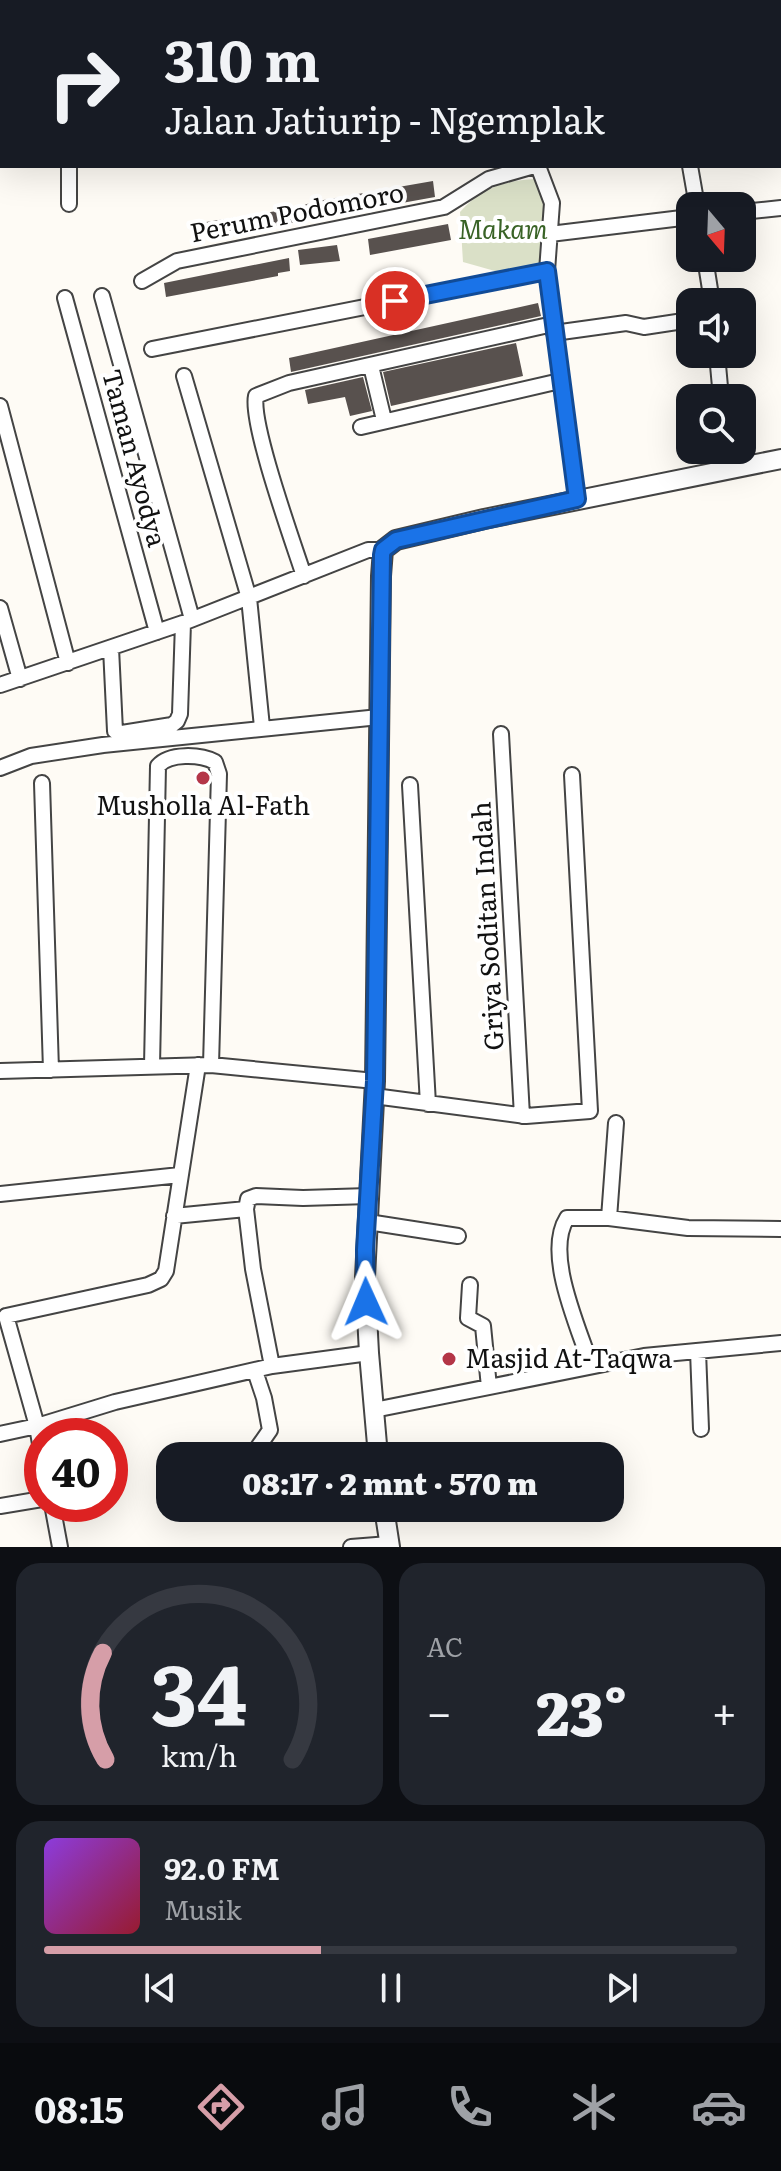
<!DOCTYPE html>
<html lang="id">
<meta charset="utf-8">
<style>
:root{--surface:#171b24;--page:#20242c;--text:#f1f3f6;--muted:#9ea1a6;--line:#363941;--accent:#d69ea8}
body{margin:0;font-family:Literata,serif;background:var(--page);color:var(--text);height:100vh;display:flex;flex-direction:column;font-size:30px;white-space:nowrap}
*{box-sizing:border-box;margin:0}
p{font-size:26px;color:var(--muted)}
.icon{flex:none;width:44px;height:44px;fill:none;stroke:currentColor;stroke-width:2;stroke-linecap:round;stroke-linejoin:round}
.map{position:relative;height:1547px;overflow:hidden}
.details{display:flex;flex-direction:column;gap:16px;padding:16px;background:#0d0f14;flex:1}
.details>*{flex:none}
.hud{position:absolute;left:0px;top:0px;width:782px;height:168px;box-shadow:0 8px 32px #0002;background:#171b24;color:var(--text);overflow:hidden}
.needle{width:52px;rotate:161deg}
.buttons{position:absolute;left:676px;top:192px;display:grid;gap:16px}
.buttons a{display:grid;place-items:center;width:80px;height:80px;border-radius:16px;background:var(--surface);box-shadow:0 8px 32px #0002;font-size:40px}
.speed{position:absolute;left:24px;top:1418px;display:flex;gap:16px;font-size:40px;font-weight:700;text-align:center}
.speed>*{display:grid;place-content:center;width:104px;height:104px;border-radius:50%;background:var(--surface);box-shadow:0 8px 32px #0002;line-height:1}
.speed .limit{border:12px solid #d22;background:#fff;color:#111}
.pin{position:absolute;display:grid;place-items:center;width:68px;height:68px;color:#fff;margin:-34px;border:4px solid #fff;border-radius:50%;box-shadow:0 2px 8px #0007}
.me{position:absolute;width:88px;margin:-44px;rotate:359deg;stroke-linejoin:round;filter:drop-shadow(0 0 6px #0008)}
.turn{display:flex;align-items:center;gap:28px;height:168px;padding:0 32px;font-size:36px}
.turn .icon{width:104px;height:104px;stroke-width:2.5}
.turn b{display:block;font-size:56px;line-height:68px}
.big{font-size:60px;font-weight:800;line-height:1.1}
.details .tile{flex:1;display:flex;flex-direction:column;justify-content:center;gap:12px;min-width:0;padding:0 28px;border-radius:24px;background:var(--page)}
.details .dial{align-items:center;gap:0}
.dial svg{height:208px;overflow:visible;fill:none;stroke:var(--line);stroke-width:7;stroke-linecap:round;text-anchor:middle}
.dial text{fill:var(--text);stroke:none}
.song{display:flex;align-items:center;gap:24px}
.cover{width:96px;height:96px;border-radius:12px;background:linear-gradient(135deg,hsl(270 70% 55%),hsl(350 70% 35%))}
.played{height:8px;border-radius:4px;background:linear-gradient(90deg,var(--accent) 40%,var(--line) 40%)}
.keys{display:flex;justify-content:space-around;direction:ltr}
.heat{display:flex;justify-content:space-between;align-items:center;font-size:44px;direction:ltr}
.details .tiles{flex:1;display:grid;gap:16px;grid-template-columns:1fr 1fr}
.tile:last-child{grid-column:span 2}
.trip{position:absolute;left:156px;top:1442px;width:468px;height:80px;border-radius:24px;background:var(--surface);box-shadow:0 8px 32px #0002;font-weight:800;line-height:80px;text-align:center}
.menu{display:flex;height:128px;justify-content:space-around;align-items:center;background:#090b0e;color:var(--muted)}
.menu .icon{width:56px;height:56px}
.menu .selected{color:var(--accent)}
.menu b{font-size:36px;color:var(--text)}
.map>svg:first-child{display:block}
.cemetery{fill:#dae0c7}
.building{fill:#58514e}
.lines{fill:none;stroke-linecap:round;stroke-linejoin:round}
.minor-casing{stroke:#444;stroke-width:18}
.tertiary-casing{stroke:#444;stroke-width:22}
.minor{stroke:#fff;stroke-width:14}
.tertiary{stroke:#fff;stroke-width:18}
.route-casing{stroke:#114b97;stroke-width:20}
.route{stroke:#1a73e8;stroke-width:14}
.poi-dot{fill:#b43648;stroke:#fff;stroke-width:3}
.labels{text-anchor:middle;stroke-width:8;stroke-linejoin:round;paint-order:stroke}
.street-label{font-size:26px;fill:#111;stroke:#fff}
.park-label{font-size:26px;font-style:italic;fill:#396326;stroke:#fff}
.poi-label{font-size:26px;fill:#111;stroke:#fff}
</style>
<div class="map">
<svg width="781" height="1547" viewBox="0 0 781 1547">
<rect width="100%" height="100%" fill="#fefbf5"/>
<path class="cemetery" d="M535,179C547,207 549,236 539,265L502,273L463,262L460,212C481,188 503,181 535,179Z"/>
<path class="building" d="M433,181L435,197L208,238L206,222L297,208L312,202Z
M448,224L451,240L370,255L368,239Z
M337,245L340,261L300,265L298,250Z
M289,258L290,271L278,273V276L166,297L164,283Z
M538,303L541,316L291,372L289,358Z
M516,343L523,376L391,406L383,372Z
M363,377L372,411L350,416L345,397L308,404L305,390Z"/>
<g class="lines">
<g class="minor-casing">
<path id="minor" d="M48,0L51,2
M404,0V2
M135,2L141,0
M0,73H2
M538,166L552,203L547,271L577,499
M690,166L697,206
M69,204V166
M742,212L781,208
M550,234L690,217
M705,258L712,302
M142,281L177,261L444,207L489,179L534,166
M102,296L192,619
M65,298L157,632
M554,333L626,323L644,327L690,320
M152,349L547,271
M717,354L721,398
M371,366L384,420
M184,376L249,598L262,727
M0,406L68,663
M361,427L560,381
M304,576C293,542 250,423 256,396L289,383L553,324
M0,608L20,679
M111,648L115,731L122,733L172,725L177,721L180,714L183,623
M0,685L183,623L368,550H383
M501,734L522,1116
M0,768L31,756L103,745L379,717
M42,783L51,1070
M410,785L428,1104
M152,1066L158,766C169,753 200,754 215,762L219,774L211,1065
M0,1071L211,1065L375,1081
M374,1096L526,1116L590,1111L572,775
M0,1194L180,1175
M174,1216L246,1209
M609,1218L688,1228L781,1229
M368,1222L458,1236
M470,1285L468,1318L483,1326L489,1387
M698,1351L701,1429
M272,1366L253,1269L246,1209L248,1199L256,1196L303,1198L369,1196
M591,1366C579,1328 544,1254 567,1218H609L616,1123
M374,1410L644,1356L781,1343
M0,1434L37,1426L115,1402L272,1366L369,1353
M250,1454L256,1450L270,1430L264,1398L255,1371
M42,1456L37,1426L6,1316L148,1285L161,1279L166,1271L198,1065
M52,1504L60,1547
M0,1506L42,1499
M351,1547L389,1544"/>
</g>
<g class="tertiary-casing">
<path id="tertiary" d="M378,1456L369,1353L365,1277L375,1081L381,576L383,550L396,540L484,519L781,459
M384,1508L390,1547"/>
</g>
<use href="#minor" class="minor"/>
<use href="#tertiary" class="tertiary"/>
</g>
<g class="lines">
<g class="route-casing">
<path id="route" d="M366,1302L365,1250L375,1081L382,555L383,550L396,540L577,499L547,271L395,301"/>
</g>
<use href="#route" class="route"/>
</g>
<g class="poi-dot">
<circle cx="203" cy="778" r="8"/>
<circle cx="449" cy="1359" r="8"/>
</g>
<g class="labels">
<g class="street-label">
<text transform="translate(297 213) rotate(-11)" y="9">Perum Podomoro</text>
<text transform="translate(134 458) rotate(75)" y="9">Taman Ayodya</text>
<text transform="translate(488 926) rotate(-93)" y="9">Griya Soditan Indah</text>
</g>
<g class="park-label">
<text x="503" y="239">Makam</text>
</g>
<g class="poi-label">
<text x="203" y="815">Musholla Al-Fath</text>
<text x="465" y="1368" text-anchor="start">Masjid At-Taqwa</text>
</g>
</g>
</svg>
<div class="buttons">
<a><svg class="needle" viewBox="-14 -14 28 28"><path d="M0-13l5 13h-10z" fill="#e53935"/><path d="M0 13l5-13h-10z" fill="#9ea1a6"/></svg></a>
<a><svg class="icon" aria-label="sound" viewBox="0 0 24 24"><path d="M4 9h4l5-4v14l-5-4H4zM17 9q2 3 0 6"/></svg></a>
<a><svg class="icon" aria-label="search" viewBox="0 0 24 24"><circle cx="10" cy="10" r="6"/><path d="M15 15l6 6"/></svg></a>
</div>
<div class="speed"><div class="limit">40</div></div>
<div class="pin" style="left:395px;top:301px;background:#d93025"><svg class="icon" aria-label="arrive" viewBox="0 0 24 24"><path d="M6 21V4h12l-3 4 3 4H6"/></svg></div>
<svg class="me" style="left:366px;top:1302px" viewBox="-20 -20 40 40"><path d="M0-17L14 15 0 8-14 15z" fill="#1a73e8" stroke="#fff" stroke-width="4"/></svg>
<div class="trip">08:17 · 2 mnt · 570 m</div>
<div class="hud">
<div class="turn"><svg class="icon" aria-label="right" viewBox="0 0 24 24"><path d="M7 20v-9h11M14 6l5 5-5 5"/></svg><div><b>310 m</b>Jalan Jatiurip - Ngemplak</div></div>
</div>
</div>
<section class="details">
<div class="tiles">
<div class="tile dial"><svg viewBox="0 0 100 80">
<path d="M14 69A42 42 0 1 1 86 69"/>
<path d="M14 69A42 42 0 0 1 13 28" stroke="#d69ea8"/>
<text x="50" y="56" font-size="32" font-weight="700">34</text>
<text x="50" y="72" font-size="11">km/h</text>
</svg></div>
<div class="tile"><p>AC</p>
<div class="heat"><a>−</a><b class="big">23°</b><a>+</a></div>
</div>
<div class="tile">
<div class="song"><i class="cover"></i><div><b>92.0 FM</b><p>Musik</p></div></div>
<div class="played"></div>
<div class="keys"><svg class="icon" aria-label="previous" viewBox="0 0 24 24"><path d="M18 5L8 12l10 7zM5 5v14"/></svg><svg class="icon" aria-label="pause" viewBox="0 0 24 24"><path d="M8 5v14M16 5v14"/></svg><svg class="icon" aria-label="next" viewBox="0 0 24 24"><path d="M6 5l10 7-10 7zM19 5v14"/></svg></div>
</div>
</div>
</section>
<nav class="menu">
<b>08:15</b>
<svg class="icon selected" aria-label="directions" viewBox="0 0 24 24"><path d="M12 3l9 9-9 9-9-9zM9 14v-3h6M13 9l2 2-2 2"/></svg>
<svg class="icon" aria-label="music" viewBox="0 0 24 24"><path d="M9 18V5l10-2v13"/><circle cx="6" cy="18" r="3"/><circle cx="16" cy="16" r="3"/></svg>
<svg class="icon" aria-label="phone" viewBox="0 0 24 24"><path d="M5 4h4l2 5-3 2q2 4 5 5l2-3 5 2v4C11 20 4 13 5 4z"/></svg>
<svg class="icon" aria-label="climate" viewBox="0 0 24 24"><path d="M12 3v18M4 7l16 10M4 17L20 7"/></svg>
<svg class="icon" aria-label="car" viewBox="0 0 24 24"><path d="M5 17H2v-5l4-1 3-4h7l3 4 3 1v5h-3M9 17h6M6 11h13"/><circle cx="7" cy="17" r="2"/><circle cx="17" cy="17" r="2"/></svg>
</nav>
